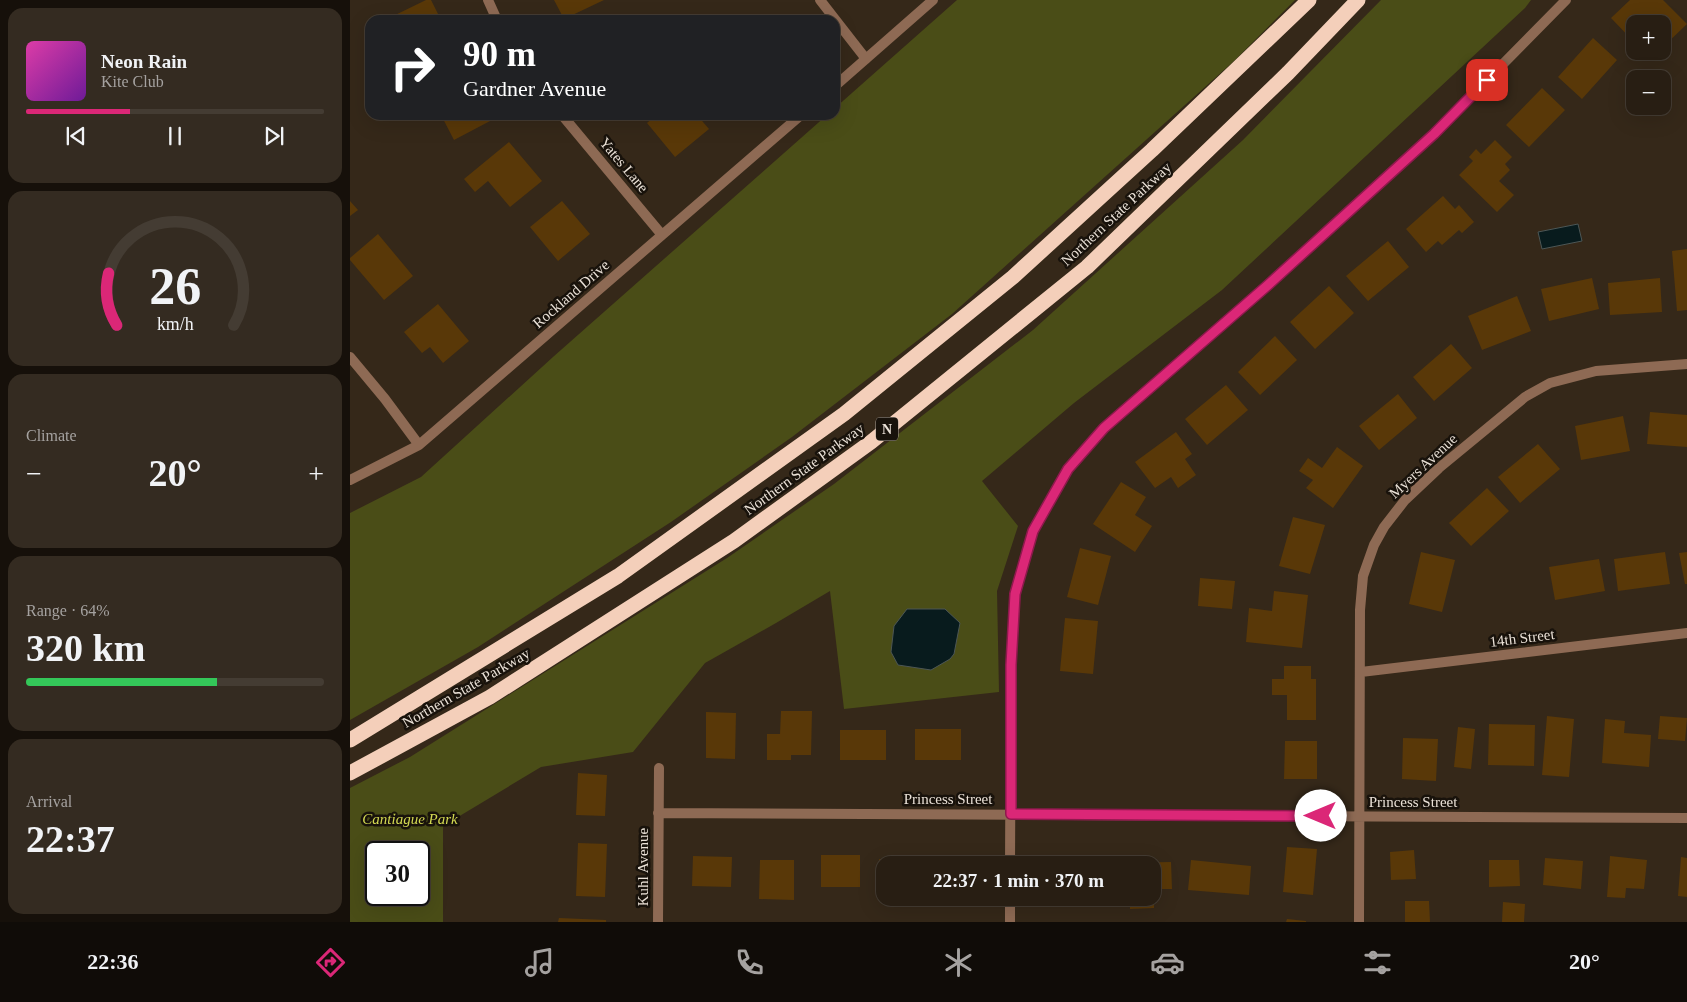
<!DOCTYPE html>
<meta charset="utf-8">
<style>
:root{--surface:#281e13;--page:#342b21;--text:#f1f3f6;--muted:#a5a2a0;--line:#443c33;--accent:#db2777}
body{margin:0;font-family:Georgia,serif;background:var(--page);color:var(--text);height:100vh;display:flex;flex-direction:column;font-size:19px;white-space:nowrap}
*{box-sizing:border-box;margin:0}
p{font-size:16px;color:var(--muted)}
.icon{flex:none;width:28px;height:28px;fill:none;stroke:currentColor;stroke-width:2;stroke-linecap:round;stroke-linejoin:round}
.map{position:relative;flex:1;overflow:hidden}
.panel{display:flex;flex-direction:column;gap:8px;padding:8px;background:#16100a;width:350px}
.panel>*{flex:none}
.banner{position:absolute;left:15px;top:15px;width:475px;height:105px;border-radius:15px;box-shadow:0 5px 20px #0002,0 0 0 1px var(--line);background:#202124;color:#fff;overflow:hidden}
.tools{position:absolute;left:1276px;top:15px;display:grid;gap:10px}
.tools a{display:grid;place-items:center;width:45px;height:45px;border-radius:10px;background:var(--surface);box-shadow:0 5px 20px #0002,0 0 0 1px var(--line);font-size:25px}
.speed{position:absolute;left:15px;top:841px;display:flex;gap:10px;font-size:25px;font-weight:700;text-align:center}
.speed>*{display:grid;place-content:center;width:65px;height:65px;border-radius:50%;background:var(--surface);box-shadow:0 5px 20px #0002,0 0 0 1px var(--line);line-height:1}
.speed .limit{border:2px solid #111;border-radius:8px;background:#fff;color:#111}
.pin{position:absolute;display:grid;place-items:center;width:42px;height:42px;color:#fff;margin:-21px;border-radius:10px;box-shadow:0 2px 8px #0006}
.me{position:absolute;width:55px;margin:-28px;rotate:270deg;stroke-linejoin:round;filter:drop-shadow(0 0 4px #0008)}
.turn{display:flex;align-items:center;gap:18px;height:105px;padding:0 15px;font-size:22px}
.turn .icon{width:65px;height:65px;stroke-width:2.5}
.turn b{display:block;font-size:35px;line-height:42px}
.big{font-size:38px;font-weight:800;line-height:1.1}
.panel .card{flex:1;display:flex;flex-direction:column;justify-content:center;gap:8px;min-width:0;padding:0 18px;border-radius:15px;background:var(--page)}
.panel .dial{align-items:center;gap:0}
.dial svg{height:130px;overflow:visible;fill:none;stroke:var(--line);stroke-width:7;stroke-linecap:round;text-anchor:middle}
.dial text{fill:var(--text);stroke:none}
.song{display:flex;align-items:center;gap:15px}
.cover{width:60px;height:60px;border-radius:8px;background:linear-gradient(135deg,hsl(320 70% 55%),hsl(280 70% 35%))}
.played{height:5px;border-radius:2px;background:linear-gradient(90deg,var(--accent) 35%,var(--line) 35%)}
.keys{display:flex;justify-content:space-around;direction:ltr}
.heat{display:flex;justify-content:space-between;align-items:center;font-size:28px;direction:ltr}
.charge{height:8px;border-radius:4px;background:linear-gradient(90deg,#34c759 64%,var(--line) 0)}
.trip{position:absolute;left:526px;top:856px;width:285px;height:50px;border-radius:15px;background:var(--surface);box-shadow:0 5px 20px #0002,0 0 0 1px var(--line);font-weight:800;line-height:50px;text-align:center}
.tab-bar{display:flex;height:80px;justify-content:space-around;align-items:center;background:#100c08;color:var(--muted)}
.tab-bar .icon{width:35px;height:35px}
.tab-bar .on{color:var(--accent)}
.tab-bar b{font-size:22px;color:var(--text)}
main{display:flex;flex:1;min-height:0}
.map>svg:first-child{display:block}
.green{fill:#4a4d17;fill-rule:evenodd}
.water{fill:#081b1d;stroke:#4c5655}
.building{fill:#593808}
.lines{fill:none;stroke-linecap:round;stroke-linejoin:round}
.minor{stroke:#8e6a54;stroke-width:10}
.motorway{stroke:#f4cfba;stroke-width:15}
.route-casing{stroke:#8e194d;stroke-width:12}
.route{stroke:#db2777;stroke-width:9}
.labels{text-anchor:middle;stroke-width:5;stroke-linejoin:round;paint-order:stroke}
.shield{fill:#18120b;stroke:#aba39a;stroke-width:1}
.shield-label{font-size:14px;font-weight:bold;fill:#eae1d7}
.street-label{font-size:15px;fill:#eae1d7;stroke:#18120b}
.park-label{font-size:15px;font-style:italic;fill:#d3d952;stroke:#18120b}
</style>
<main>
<section class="panel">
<div class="card">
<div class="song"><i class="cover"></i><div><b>Neon Rain</b><p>Kite Club</p></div></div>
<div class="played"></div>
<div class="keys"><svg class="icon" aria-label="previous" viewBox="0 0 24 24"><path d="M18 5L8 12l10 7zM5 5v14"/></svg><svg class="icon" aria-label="pause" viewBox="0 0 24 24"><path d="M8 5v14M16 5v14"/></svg><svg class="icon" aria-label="next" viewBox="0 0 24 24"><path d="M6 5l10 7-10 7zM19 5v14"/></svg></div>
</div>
<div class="card dial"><svg viewBox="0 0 100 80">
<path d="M14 69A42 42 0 1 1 86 69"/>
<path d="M14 69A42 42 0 0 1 9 37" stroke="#db2777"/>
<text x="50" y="56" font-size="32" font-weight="700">26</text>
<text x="50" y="72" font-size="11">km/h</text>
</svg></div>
<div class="card"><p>Climate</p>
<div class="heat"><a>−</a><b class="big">20°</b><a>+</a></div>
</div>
<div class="card"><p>Range · 64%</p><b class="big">320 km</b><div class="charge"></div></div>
<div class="card"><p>Arrival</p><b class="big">22:37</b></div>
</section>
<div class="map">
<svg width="1337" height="922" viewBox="0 0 1337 922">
<rect width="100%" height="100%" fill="#352819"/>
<path class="green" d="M607,0H945L884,61L602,314L442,437L321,522L128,647L0,720V513L71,477L203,357L477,115H485V108Z
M1031,0H1181L1175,8L872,290L724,403L632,481L668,526L647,591L649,692L494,709L480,591L426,623L355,663L283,752L191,767L93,826V922H0V788L60,757L213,661L377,558L484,484L683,330L893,140ZM26,852H69V895H26Z"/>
<path class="water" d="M1228,224L1232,241L1192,249L1188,232Z
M557,609H595L610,623L604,654L600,659L581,670L548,665L541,652L544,626Z"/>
<path class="building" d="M76,0H81L91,20H40L39,18Z
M204,0H254L214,19Z
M1280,0H1313L1337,24L1312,48V24H1285V43L1261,18Z
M1243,38L1267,60L1232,99L1208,77Z
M1294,51H1309L1301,59Z
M1192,88L1215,110L1179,147L1156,125Z
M91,115H139L142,120L104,140Z
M306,115H347L359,129L325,157L297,123Z
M1145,140L1162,157L1155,164L1160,170L1149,181L1164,195L1147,212L1109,175L1123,161L1119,157L1126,149L1131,154Z
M159,142L192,181L160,207L138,181L125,192L114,179Z
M1093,196L1105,209L1109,205L1124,222L1112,233L1109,230L1092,245L1088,241L1076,252L1056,229Z
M0,201L8,210L0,216Z
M212,201L240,234L208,261L180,227Z
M28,234L63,276L34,300L0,260V258Z
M1038,241L1059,267L1018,301L996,276Z
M1337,249V310L1327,311L1322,251Z
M1242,278L1249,309L1199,321L1191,289Z
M1310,278L1312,312L1260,315L1258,283Z
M979,286L1004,313L965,349L940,322Z
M1167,296L1181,331L1132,350L1118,316Z
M88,304L119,341L93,363L80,347L72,353L54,332Z
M925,336L947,360L910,395L888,372Z
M1101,344L1122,368L1084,401L1063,377Z
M876,385L898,410L857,445L835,419Z
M1048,394L1067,418L1029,450L1009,426Z
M1300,412L1337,415V447L1297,444Z
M1273,416L1280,451L1231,460L1225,426Z
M826,432L842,454L835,459L846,475L828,488L821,477L805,488L785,462Z
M1188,444L1210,469L1170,503L1148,477Z
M987,447L1013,466L983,508L956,488L963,480L949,471L958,458L972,468Z
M771,482L796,497L785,515L802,526L785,552L743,524Z
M1137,488L1159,511L1121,546L1099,523Z
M943,517L975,525L960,574L929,566Z
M730,548L761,556L748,605L717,597Z
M1071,552L1105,560L1092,612L1059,604Z
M1315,552L1320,584L1268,591L1264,559Z
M1337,552V584H1335L1329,553Z
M1249,559L1255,591L1205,600L1199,567Z
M850,578L885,581L882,609L848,606Z
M924,591L958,595L952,648L896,642L899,608L922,611Z
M715,618L748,621L743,674L710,671Z
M934,666H961V679H966V720H937V695H922V679H934Z
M431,711H462L461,755H441V760H417V734H430Z
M356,712L386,713L385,759L356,758Z
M1197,716L1224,719L1219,777L1192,775Z
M1310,716L1337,718L1335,741L1308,739Z
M1255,719L1275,721L1274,733L1301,735L1299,767L1252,763Z
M1139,724L1185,725L1184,766L1138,765Z
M1108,727L1125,729L1121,769L1104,767Z
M565,729H611V760H565Z
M490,730H536V760H490Z
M1053,738L1088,739L1086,781L1052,779Z
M935,741H967V779H934Z
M228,773L257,775L255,816L226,815Z
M228,843L257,844L255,897L226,896Z
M937,847L967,849L963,895L933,892Z
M1064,850L1066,879L1041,880L1040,852Z
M471,855H510V887H471Z
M343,856L382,857L381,887L342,886Z
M1260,856L1297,860L1294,889L1276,888L1275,898L1257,897Z
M570,857L571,865H535V886H530L529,859Z
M1331,857L1337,858V897L1328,896Z
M1195,858L1233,861L1231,889L1193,885Z
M410,860H444V900L409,899Z
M585,860L625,861V865H585Z
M694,860L738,862V865H694Z
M841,860L901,866L899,895L838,890Z
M1139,860H1169L1170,886L1139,887Z
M821,862L822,889H811V897H802V865H769V863Z
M585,898H614V900H585Z
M712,898H736V905L711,904Z
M780,898H804V908L780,909Z
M1055,901H1079L1080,922H1055Z
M1153,902L1175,904L1174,922H1152Z
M209,918L256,920V922H208Z
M937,919L956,921V922H936Z"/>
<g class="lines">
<path class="minor" d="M138,0L147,20
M470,0L516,59
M485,86L583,0
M212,115L312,235
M0,357L35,399L69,445
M0,480L69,445L451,115
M1011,672L1337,633
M308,813L1337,818
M660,865L661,665L665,594L683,531L718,469L754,428L918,285L1084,134L1216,0
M308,922L309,768
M660,922V898
M1009,922L1010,610L1013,576L1024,545L1034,527L1055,500L1089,468L1175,397L1200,383L1246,371L1337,364"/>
<path class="motorway" d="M0,740L268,576L494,414L663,277L802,150L959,0
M0,773L140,697L384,541L521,442L737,267L938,73L1008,0"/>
</g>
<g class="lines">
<g class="route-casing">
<path id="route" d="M971,816L661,814V665L665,594L683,531L718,469L754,428L918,285L1084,134L1137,80"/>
</g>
<use href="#route" class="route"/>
</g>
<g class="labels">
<rect class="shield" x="526" y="417.5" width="22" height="23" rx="4"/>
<g class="shield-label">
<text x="537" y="434">N</text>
</g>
<g class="street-label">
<text transform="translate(274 165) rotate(50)" y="5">Yates Lane</text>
<text transform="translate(766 214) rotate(-43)" y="5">Northern State Parkway</text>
<text transform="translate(221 294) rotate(-41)" y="5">Rockland Drive</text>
<text transform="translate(1073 466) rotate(-43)" y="5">Myers Avenue</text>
<text transform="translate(454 469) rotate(-36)" y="5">Northern State Parkway</text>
<text transform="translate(1172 638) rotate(-7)" y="5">14th Street</text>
<text transform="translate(116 688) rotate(-30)" y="5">Northern State Parkway</text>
<text x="598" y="804">Princess Street</text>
<text x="1063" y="807">Princess Street</text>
<text transform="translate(293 867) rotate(-90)" y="5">Kuhl Avenue</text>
</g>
<g class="park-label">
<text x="60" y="824">Cantiague Park</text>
</g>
</g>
</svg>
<div class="tools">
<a>+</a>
<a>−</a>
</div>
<div class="speed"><div class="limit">30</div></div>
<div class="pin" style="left:1137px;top:80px;background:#d93025"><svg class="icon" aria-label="arrive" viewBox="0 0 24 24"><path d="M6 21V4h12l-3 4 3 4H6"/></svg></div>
<svg class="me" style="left:971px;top:816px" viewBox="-20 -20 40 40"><circle r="19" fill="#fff"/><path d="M0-13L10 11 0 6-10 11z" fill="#db2777"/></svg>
<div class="trip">22:37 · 1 min · 370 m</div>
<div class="banner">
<div class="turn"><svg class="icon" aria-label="right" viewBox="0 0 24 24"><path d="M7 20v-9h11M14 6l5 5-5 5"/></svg><div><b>90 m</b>Gardner Avenue</div></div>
</div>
</div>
</main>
<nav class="tab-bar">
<b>22:36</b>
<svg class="icon on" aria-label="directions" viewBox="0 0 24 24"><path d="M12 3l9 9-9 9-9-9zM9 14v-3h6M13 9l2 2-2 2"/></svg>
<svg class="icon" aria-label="music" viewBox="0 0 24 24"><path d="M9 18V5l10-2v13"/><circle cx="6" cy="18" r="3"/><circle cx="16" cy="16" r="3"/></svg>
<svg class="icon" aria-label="phone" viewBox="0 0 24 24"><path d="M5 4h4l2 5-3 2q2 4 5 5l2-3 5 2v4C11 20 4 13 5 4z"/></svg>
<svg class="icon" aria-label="climate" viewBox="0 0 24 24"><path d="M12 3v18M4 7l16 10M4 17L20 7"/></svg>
<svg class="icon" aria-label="car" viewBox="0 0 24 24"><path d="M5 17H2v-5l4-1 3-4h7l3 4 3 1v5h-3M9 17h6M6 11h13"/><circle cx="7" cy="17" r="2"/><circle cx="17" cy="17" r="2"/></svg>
<svg class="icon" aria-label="filters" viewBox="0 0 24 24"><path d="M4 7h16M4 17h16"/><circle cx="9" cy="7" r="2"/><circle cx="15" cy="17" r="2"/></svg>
<b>20°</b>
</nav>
